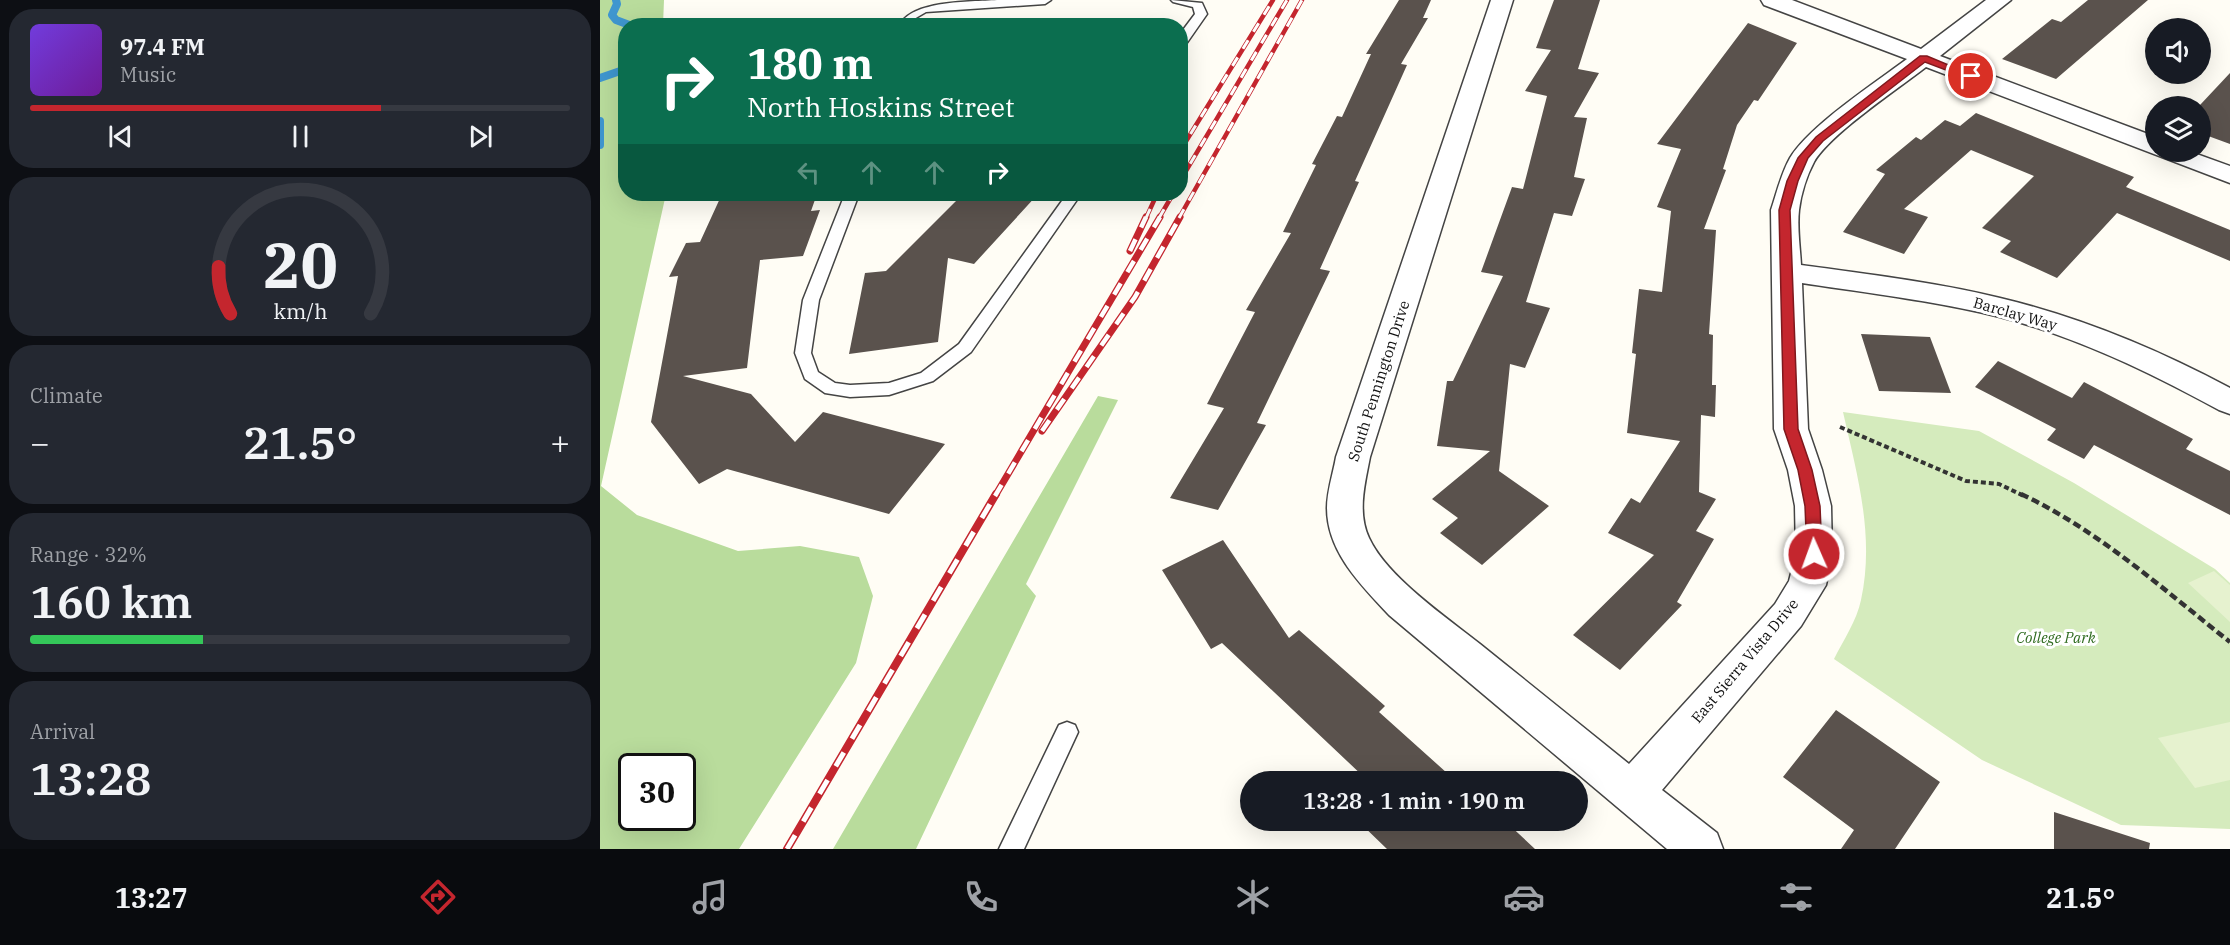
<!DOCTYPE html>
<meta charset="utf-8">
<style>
:root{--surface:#171b24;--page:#242831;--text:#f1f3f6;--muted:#9ea1a6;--line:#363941;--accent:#c4262e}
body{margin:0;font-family:"IBM Plex Serif",serif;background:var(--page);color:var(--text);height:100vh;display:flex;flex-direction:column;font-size:22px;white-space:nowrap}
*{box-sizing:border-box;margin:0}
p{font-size:20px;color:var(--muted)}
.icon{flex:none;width:33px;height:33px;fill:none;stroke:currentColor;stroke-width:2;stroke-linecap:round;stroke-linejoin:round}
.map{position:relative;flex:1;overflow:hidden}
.drawer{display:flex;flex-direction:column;gap:9px;padding:9px;background:#0d0f14;width:600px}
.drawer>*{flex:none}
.guide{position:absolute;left:18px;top:18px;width:570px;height:183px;border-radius:24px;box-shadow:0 6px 24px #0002;background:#0b6e4f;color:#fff;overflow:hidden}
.fabs{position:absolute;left:1545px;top:18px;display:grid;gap:12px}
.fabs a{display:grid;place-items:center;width:66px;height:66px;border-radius:50%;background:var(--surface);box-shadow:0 6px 24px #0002;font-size:30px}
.speed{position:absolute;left:18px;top:753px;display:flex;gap:12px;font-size:30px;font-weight:700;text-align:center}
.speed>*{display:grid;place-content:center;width:78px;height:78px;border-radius:50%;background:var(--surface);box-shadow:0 6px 24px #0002;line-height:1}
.speed .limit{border:3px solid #111;border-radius:9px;background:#fff;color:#111}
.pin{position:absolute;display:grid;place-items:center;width:51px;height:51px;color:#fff;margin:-26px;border:3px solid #fff;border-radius:50%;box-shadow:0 2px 6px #0007}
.me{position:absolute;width:66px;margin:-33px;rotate:358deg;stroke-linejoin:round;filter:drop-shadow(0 0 4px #0008)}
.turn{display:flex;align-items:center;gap:21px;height:126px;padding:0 30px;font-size:27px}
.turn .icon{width:78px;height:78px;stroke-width:2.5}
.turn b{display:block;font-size:42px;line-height:51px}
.lanes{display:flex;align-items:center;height:57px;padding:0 30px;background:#0003;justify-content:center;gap:30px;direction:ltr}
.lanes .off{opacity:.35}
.big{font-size:45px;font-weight:600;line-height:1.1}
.drawer .widget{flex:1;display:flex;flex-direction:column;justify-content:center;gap:9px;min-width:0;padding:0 21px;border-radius:24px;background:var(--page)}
.drawer .dial{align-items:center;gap:0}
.dial svg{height:156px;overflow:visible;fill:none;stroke:var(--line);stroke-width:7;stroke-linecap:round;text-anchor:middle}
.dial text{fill:var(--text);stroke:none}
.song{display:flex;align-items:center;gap:18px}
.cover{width:72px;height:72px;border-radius:9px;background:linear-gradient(135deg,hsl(260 70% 55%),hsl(280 70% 35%))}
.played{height:6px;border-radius:3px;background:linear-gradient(90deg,var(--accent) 65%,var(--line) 65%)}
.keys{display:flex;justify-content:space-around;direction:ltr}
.heat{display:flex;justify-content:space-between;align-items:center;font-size:33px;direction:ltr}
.charge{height:9px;border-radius:4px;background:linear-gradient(90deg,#34c759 32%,var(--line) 0)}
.trip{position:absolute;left:640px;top:771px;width:348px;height:60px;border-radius:30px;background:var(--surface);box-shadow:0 6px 24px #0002;font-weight:600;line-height:60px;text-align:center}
.tabs{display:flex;height:96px;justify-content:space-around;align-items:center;background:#090b0e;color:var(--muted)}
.tabs .icon{width:42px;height:42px}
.tabs .on{color:var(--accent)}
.tabs b{font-size:27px;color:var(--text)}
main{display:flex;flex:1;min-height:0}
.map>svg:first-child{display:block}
.green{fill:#d5ebbd}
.forest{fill:#b9dc9c;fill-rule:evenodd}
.pitch{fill:#e6f2cf}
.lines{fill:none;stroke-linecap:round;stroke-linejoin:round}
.stream{stroke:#3f96cf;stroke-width:8}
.building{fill:#5a524d}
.service-casing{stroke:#444;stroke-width:3}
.minor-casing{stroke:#444;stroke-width:3}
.path-far1{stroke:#333;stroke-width:4;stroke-dasharray:5 3;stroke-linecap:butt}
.path{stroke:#333;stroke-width:4.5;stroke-dasharray:8 4;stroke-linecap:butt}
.service{fill:#fff;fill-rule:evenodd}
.minor{fill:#fff;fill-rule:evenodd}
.rail-far2-casing{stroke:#c4262e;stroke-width:4.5}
.rail-far1-casing{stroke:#c4262e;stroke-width:7}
.rail-casing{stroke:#c4262e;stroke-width:8}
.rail-far2{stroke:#fff;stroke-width:3;stroke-dasharray:10;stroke-linecap:butt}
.rail-far1{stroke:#fff;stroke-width:4.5;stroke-dasharray:13;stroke-linecap:butt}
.rail{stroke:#fff;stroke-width:5;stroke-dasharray:16;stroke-linecap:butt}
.route{fill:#c4262e;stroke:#7f191e;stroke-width:1.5}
.labels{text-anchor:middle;stroke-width:6;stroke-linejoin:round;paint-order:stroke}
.street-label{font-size:15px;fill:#111;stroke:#fff}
.park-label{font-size:15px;font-style:italic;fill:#2f6b1f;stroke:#fff}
</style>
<main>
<section class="drawer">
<div class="widget">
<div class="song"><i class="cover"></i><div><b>97.4 FM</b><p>Music</p></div></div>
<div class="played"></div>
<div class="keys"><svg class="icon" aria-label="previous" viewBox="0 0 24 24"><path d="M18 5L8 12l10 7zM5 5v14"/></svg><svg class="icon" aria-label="pause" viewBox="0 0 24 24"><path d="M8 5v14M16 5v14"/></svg><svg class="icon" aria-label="next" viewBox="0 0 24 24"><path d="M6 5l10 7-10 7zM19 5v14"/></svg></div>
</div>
<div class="widget dial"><svg viewBox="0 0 100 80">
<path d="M14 69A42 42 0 1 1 86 69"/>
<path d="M14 69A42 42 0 0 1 8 45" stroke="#c4262e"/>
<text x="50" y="56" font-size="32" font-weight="700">20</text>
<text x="50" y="72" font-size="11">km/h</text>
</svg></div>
<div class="widget"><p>Climate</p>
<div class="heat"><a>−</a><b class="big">21.5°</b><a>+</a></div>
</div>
<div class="widget"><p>Range · 32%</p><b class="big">160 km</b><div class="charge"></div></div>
<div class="widget"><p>Arrival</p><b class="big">13:28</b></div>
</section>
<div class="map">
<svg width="1630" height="849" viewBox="0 0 1630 849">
<rect width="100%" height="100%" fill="#fffdf5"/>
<path class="green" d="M1243,412L1379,431L1474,483L1615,569L1630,583V829L1521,825L1382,760L1234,659C1243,641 1257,620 1261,600C1275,536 1257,474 1243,412Z"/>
<path class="forest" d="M0,0H64L63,25L26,26V194H66L1,486L37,515L138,551L200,546L259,557L273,596L256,663L139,849H0ZM32,766H82V818H32Z
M498,396L518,400L426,584L436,596L316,849H233Z"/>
<path class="pitch" d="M1614,571L1630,585V622L1588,583Z
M1630,722V780L1595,788L1558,738Z"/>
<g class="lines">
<path class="stream" d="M16,0L17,4L12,15L16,20L32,26
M0,78L26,69
M0,121V145"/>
</g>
<path class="building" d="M799,0H831L823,18H828L801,64L807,65L755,181L759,182L720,269L730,271L657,423L666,425L618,510L570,498L624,408L607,404L655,312L646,310L691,233L683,232L716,165L712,164L737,116L742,117L771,54H766Z
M954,0H1000L978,69L999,73L974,117L987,118L974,177L985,179L972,216L954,213L926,302L950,308L925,368L910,364L899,471L949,506L882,565L840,533L858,518L832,499L890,451L837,446L847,381H853L903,276L881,272L912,187L923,189L947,96L925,91L951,50L936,48Z
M1488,0H1548L1456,79L1402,59L1452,19L1461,22Z
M1148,23L1197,43L1158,101L1154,100L1137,125L1123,169L1126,170L1104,229L1116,230L1109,334L1113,335L1112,385H1116L1115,417L1101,415L1099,492L1116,499L1096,531L1114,539L1077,602L1082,605L1020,670L973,635L1054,555L1008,533L1031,498L1040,503L1080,441L1027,433L1036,354L1032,353L1039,289L1062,292L1071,211L1057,207L1081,149L1057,144Z
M1630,73V144L1600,133V105Z
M1376,113L1534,177L1526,187L1630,230V261L1517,213L1457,278L1400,252L1411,241L1382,228L1434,176L1371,150L1304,209L1328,217L1304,254L1243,232L1285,174L1276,170L1316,137L1321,140L1345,120L1360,126Z
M122,194H217L211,211L220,210L203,256L160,260L147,368L83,376L151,394L195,442L223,412L345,444L289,514L127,469L99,484L51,422L78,276L69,277L86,243L100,242Z
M363,194H438L374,264L348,258L338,342L249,354L265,273L286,271Z
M1261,334L1330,337L1351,393L1279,391Z
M1398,361L1472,398L1484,382L1593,439L1586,449L1630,471V515L1494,445L1484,459L1447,440L1456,429L1375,387Z
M623,540L689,638L699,630L785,706L779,712L857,782H761L765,778L622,643L611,649L562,570Z
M1236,710L1340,782L1295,849H1241L1254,830L1183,777Z
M1454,812L1550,843L1549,849H1454Z
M757,820H904L935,849H787Z"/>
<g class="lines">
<g class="service-casing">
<path id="service" d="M397,0H451L445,4L326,12L314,19L311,26H299C312,0 369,2 397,0Z
M571,0L602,3L607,14L584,47L580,48V34L595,14L593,7L573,2Z
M245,194H259L219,300L211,353L218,372L235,383L250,385L289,383L321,373L359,344L467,194H481L371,352L333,381L289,395L250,397L225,393L205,379L195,353L203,300Z
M467,722L475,725L478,732L424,849H399L459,725Z"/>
</g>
<g class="minor-casing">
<path id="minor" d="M891,0H913L770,457C765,483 757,512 769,538C787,577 846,617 880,644C930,684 980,724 1029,764L1175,604L1189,581L1196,554L1195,506L1188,470L1174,429L1171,210C1177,192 1181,174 1190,158C1209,126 1276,82 1307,59L1164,5L1161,0H1192L1321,49L1386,0H1411L1340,56L1556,137V152H1591L1630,166V183L1326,67C1299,88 1230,134 1214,162C1207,175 1201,194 1199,210C1197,227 1200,247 1201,265C1267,274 1335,282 1400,298C1480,317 1557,349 1630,388V414L1619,410C1549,372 1477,337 1400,317C1335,301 1268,293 1202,283L1208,429L1222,470L1231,506L1232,554L1226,585L1201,626L1062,790L1117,833L1123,849H1067L789,615C761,585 727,552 727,508C727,491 733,474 736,457Z"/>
</g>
<path class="path-far1" d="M1240,427L1366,481L1399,484L1424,496"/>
<path class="path" d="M1421,494C1498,530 1564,590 1630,642"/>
<use href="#service" class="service"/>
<use href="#minor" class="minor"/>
<g class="rail-far2-casing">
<path id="rail-far2" d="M580,151L673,0
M580,181L687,0
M546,218L557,194
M559,218L573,194
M579,218L702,0"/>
</g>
<g class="rail-far1-casing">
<path id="rail-far1" d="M530,251L546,217
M442,431L535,297L580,217
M395,496L560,217"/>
</g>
<g class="rail-casing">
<path id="rail" d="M187,849L396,494"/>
</g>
<use href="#rail-far2" class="rail-far2"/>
<use href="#rail-far1" class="rail-far1"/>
<use href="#rail" class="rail"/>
</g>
<path class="route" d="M1320,56H1327L1375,76L1367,78L1325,62L1223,141L1208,158L1198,181L1190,210L1198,429L1212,470L1220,506L1222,554L1220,558H1209L1207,554L1205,506L1198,470L1184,429L1179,210L1187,181L1198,158L1216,137Z"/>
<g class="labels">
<g class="street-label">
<text transform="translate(1415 314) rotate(16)" y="5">Barclay Way</text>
<text transform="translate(779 381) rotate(-72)" y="5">South Pennington Drive</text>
<text transform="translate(1145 661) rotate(-50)" y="5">East Sierra Vista Drive</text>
</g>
<g class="park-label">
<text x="1456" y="643">College Park</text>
</g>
</g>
</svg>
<div class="fabs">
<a><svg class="icon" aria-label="sound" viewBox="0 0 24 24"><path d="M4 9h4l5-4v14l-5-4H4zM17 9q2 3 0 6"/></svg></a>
<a><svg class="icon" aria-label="layers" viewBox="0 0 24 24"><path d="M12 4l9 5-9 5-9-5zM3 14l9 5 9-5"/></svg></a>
</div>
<div class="speed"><div class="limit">30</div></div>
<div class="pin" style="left:1371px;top:76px;background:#d93025"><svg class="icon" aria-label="arrive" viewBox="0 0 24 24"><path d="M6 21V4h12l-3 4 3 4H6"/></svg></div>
<svg class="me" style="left:1214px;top:554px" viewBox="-20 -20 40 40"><circle r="17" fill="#c4262e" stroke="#fff" stroke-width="3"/><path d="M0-11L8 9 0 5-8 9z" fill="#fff"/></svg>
<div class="trip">13:28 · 1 min · 190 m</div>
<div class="guide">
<div class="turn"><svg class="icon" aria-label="right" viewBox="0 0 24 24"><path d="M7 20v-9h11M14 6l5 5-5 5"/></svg><div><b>180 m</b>North Hoskins Street</div></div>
<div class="lanes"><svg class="icon off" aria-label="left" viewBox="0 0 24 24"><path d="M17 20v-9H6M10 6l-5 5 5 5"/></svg><svg class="icon off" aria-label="ahead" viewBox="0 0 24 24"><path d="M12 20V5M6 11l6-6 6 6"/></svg><svg class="icon off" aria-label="ahead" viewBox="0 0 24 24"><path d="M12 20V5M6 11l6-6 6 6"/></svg><svg class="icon" aria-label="right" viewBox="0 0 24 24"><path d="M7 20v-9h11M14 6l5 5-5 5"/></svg></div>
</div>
</div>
</main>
<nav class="tabs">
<b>13:27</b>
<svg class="icon on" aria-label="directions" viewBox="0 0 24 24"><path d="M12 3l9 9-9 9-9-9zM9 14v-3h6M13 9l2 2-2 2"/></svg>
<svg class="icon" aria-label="music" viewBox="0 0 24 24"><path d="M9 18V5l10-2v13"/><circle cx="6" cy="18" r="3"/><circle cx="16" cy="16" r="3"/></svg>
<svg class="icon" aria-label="phone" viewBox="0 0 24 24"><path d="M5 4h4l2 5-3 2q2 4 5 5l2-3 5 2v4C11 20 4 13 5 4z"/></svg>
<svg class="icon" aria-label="climate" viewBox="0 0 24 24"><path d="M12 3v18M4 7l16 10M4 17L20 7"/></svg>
<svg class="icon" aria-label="car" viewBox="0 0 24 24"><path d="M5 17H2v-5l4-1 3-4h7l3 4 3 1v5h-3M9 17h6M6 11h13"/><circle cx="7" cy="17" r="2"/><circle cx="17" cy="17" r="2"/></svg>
<svg class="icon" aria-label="filters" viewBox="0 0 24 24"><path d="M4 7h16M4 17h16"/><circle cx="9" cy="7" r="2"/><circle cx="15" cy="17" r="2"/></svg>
<b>21.5°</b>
</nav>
